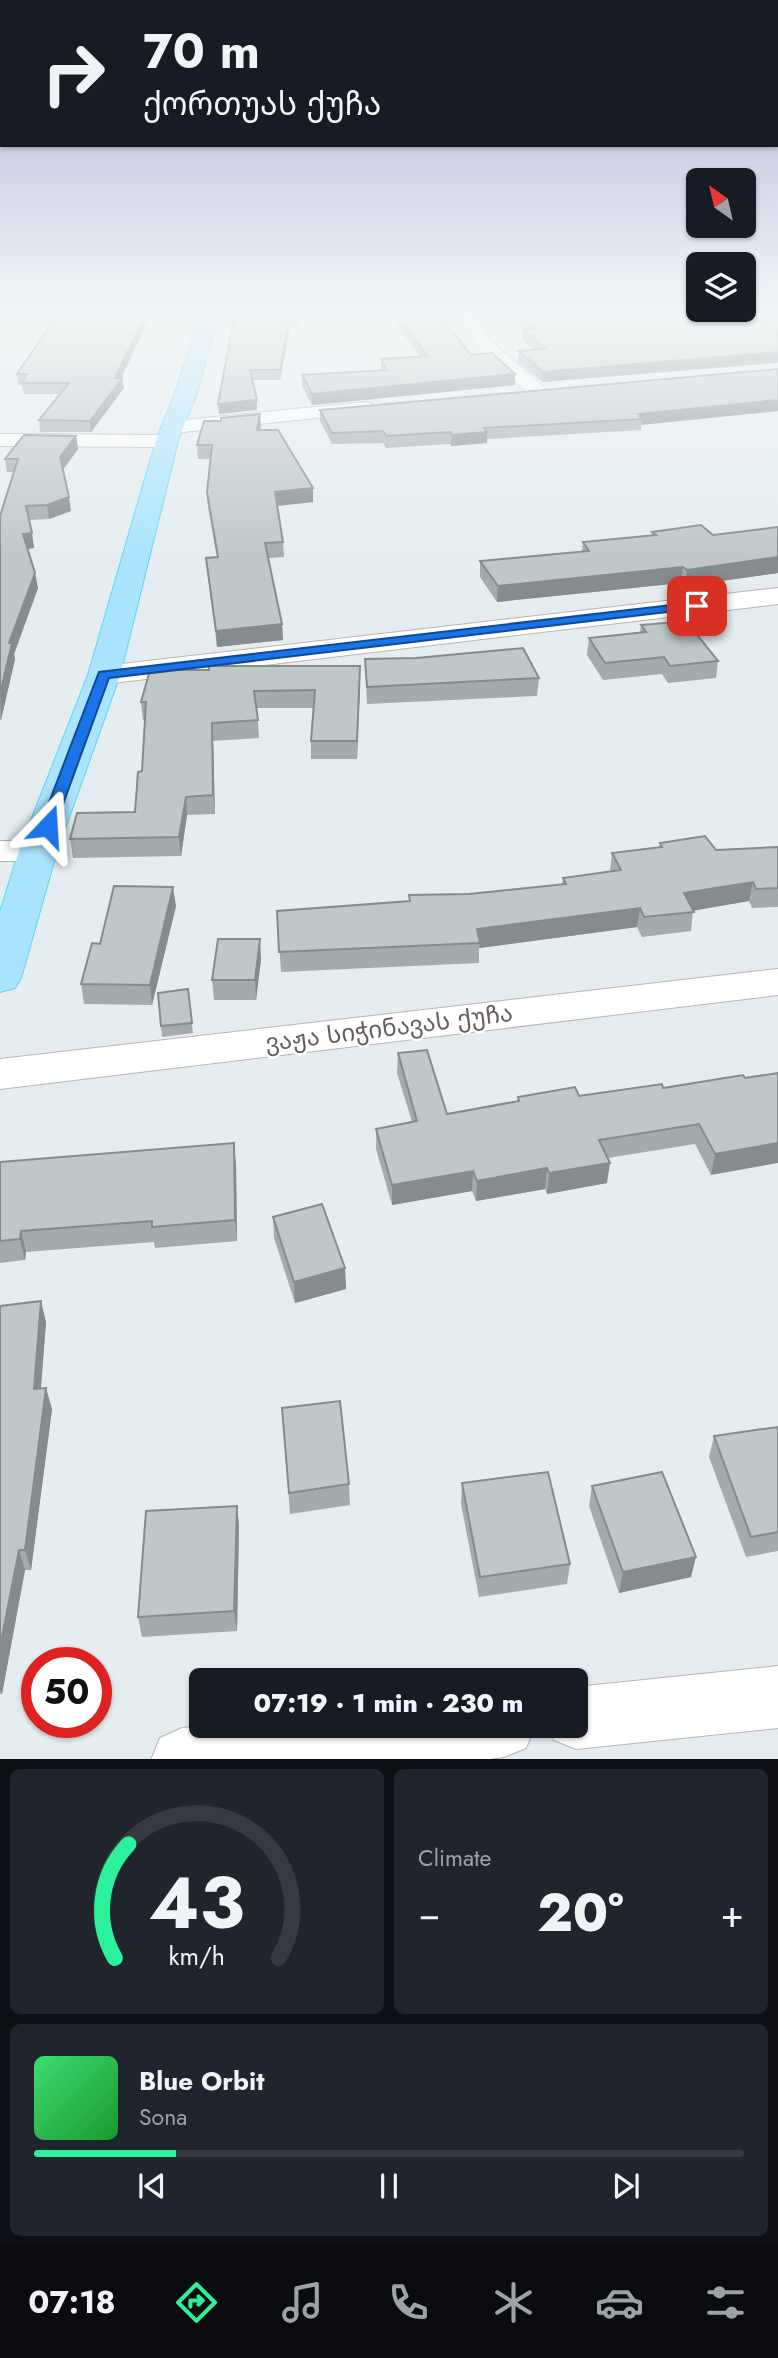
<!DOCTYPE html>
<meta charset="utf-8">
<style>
:root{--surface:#171b24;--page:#20242c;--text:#f1f3f6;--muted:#9ea1a6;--line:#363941;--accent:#2af19a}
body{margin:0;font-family:Jost,"Noto Sans Georgian",sans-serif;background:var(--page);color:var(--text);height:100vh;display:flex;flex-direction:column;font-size:26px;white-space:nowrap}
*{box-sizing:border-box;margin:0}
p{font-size:23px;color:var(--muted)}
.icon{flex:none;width:38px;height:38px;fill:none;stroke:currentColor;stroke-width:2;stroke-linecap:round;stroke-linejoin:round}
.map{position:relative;height:1759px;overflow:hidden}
.side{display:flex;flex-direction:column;gap:10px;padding:10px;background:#0d0f14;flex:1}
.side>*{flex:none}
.banner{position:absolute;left:0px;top:0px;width:779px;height:147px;box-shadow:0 2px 5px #0004;background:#171b24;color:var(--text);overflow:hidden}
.needle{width:46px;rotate:326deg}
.fabs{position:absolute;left:686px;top:168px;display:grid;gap:14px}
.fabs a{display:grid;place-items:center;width:70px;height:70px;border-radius:10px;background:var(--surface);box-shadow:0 2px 5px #0004;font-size:35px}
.speed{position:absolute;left:21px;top:1647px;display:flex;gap:14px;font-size:35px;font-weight:700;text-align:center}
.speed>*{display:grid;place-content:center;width:91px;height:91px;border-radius:50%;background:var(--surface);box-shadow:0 2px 5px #0004;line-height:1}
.speed .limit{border:10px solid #d22;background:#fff;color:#111}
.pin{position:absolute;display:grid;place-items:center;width:60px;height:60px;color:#fff;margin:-30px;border-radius:14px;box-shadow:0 4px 10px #0006}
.me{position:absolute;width:77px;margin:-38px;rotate:20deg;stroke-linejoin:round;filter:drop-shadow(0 0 5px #0008)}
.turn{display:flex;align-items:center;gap:24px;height:147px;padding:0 28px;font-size:32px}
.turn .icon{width:91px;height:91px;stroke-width:2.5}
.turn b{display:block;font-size:49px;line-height:60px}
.big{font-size:52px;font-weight:800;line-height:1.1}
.side .widget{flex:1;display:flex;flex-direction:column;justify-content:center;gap:10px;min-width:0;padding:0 24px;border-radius:10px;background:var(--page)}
.side .dial{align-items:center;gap:0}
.dial svg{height:182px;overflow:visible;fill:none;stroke:var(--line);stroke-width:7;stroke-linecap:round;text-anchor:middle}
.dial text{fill:var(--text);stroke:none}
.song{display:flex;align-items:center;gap:21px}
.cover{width:84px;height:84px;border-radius:10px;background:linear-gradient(135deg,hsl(140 70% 55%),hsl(130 70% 35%))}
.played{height:7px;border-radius:4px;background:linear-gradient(90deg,var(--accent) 20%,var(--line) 20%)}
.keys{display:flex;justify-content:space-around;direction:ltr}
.heat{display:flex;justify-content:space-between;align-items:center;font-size:38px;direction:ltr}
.side .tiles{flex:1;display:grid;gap:10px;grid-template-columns:1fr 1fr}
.widget:last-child{grid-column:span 2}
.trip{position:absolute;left:189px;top:1668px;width:399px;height:70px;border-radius:10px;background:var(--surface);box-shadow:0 2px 5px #0004;font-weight:800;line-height:70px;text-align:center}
.dock{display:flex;height:112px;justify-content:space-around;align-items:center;background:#090b0e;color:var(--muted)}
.dock .icon{width:49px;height:49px}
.dock .active{color:var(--accent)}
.dock b{font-size:32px;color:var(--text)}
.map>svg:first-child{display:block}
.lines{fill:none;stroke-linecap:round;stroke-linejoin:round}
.minor-casing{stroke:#bab4b3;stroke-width:2}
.major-casing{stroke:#56d7f8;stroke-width:2}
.minor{fill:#fff;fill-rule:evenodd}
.major{fill:#abe4ff;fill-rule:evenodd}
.wall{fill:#a4abad}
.shaded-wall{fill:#868b8d}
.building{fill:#bfc7c9;stroke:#868b8d;stroke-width:2}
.route{fill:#1a73e8;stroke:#114b97;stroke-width:2}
.labels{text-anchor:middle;stroke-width:5;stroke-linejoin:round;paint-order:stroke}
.street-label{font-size:24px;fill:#665d5d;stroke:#fff}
</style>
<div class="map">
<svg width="778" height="1760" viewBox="0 0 778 1760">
<rect width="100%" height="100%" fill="#e5edf0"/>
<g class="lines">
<g class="minor-casing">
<path id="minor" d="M454,313H471L493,343L544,387L547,391L544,395H530L481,351Z
M366,402L373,404L376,408L373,412L174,433L167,431L164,427L167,423L174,421Z
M0,434L167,435L174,437L177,441L174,445L167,447L0,446Z
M778,588V604L104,684L94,681L90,675L94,669L104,666Z
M0,841H38L50,844L55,851L50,858L38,861H0Z
M778,969V995L0,1089V1059Z
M778,1666V1728L576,1749L554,1740L548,1726H576V1687Z
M209,1726H535L526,1748L504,1757L482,1760H151L160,1738L182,1728Z"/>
</g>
<g class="major-casing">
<path id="major" d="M201,313H219L197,393L178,441L120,675L57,851L21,978L15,988L0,992V912L19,851L88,675L156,441L175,393Z"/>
</g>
<use href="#minor" class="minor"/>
<use href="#major" class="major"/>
</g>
<path class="wall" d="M59,313H153L141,335L121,378H122L124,388L91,432H40L39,420L60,394H24L22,385H18L17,374Z
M235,313H305L300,327H290L280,380H252L257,400V410L219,414L218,404Z
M387,313H438L471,355L515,385L312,405L302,386V375L381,370V359L420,356Z
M501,313H744L778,330V363L542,382L518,362L519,351L534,350L523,340V330H525Z
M754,313H778V325Z
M778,369L641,425V430L487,439V443L451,446L450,444L386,448L383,443L332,444L320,421V410Z
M260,414V430L313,502L277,506L283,542L284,557L268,558L282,624L283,640L217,647L206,558L217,557L208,507L207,492L210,459H198L197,445L221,421Z
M76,436L78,449L63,469L71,511L49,519L29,520L34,548L28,549L38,588L14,654L15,659L1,720H0V516L14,472H7L5,459Z
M778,527V573L685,586L681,583L497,602L480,577V561L582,551L583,542L651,536L652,532L713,535Z
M641,625L718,661L716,678L668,683L662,674L603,680L587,655L589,638L640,633Z
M416,658L539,678L537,696L367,704L365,659Z
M150,670L360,683L357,759H311V741L314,708H257L259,738L213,741L215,814L187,815L181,856L73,858L70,839L135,812L142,771L145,720H143L141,702Z
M660,843L716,850L778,847V907L752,908L749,901L693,910L691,931L642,937L637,927L479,948V963L281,972L277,911L409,901V895L469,894L562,884L563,878L610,872L612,853L659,848Z
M176,906L152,1005L84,1004L81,984Z
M261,959L256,1000H214L212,980Z
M188,989L193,1033L162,1037L158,993Z
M398,1053L447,1114L517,1101L518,1097L579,1096L663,1088L743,1075L711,1175L695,1144L608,1158L607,1183L547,1194L545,1189L476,1201L472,1191L392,1205L376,1149V1129L412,1122L397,1073Z
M0,1162L236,1164L237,1241L155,1248L154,1242L26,1252L25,1260L0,1263Z
M273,1217L345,1268L346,1289L295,1303L274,1238Z
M0,1306L46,1322L41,1388L52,1409L31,1570H25L2,1694H0Z
M282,1408L349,1484L350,1505L290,1514Z
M778,1430V1551L746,1557L709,1457L714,1436Z
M462,1483L570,1564L567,1584L479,1597L461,1504Z
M592,1486L691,1577L619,1593L589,1506Z
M237,1506L239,1526L237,1631L142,1637L138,1617Z"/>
<path class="shaded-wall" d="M146,313H153L141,335L120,381L122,378L124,388L91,432L90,421L115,378L140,325Z
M301,313H305L300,327V318Z
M289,318L290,327L280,380V370Z
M778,352V362L542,382L543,372Z
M515,374V385L312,405V394Z
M257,400V410L219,414L218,404Z
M778,400V411L641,425L642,419L638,414Z
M260,414L261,427L258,443L257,430Z
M487,432V443L451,446L452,435Z
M76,436L78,449L62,471L60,457Z
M313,488V502L276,506L275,492Z
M69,497L71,511L49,519L47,505Z
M32,533L34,548L26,549L23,534Z
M778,557V573L685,586L687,570Z
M683,567L681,583L497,602L498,586Z
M35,573L38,588L14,654L15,659L1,720L0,694L9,643Z
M282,624L283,640L217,647L216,631Z
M360,666V683L357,759V741Z
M212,723L213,741L215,814L213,795Z
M186,797L187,815L181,856L179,837Z
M753,882L749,901L681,913L684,893Z
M173,887L176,906L152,1005L150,985Z
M640,908L637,927L479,948L480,943L477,929Z
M260,939L261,959L256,1000L255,980Z
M234,1143L236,1164L237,1241L235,1220Z
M778,1143V1163L711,1175L715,1154Z
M610,1163L607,1183L547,1194L549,1173Z
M547,1168L545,1189L476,1201L477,1181Z
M473,1171L472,1191L392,1205V1185Z
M21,1231L26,1252L25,1260L20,1239Z
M345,1268L346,1289L295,1303L294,1282Z
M41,1301L46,1322L39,1410L34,1389Z
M46,1388L52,1409L31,1570L25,1550Z
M237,1506L239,1526L237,1631L234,1611Z
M19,1550L25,1570L2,1694L0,1689V1647Z
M696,1557L691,1577L619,1593L623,1572Z"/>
<path class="building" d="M59,313H146L140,325L115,378H122L90,421L39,420L69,383H22L27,374H17Z
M235,313H301L300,318H289L280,370H250L257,400L218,404Z
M395,313H438L471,355L492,353L515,374L312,394L302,375L387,370L381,359L428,356Z
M515,313H744L778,330V352L543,372L519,351L545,349L523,330L538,329Z
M778,369V400L638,414L642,419L484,428L487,432L452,435L450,432L386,436L383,431L332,433L320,410Z
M260,414L257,430H278L313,488L275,492L283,542L265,543L282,624L216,631L206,558L218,557L207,492L212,445H197L204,421H221V418Z
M24,435L76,436L60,457L69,497L47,505L26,506L32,533L23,534L35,573L9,643H12L0,694V516L18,459H5Z
M701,525L713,535L778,527V557L687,570L683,567L498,586L480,561L589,551L583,542L656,535L652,532Z
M686,621L718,661L670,666L664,657L605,663L589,638L646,632L641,625Z
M523,648L539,678L367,687L365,659L416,658Z
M209,666H360L357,741H311L315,690L254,691L258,720L212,723L213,795L186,797L179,837L70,839L77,813L135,812L138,772L142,771L146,702H141L150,670H209Z
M705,836L716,850L778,847V888L756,889L753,882L684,893L694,912L644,917L640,908L477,929L480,943L279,952L277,911L410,901L409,895L469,894L566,884L563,878L621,870L612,853L662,847L660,843Z
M114,886L173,887L150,985L81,984L92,943L100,944Z
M218,939H260L255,980H212Z
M188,989L192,1023L161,1026L158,993Z
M427,1050L447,1114L519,1101L518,1097L575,1087L579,1096L662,1084L663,1088L743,1075L745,1078L778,1073V1143L715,1154L699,1124L599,1140L610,1163L549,1173L547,1168L477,1181L473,1171L392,1185L376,1129L417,1121L398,1053Z
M234,1143L235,1220L152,1227V1221L21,1231L20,1239L0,1241V1162Z
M322,1204L345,1268L294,1282L273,1217Z
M41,1301L34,1389L46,1388L25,1550H19L0,1647V1306Z
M340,1401L349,1484L289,1493L282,1408Z
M777,1427L778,1430V1532L751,1537L714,1436Z
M548,1472L570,1564L480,1577L462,1483Z
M662,1472L696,1557L623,1572L592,1486Z
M237,1506L234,1611L138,1617L146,1511Z"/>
<linearGradient id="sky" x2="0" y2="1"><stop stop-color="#b1aed0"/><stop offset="0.56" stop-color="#f3f7f8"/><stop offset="1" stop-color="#f3f7f8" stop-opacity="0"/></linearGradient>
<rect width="778" height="560" fill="url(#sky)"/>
<path class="route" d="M697,602L703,606L701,608L109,678L55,826L48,831L40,826L99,672Z"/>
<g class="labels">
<g class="street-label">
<text transform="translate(389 1028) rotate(-7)" y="8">ვაჟა სიჭინავას ქუჩა</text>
</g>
</g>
</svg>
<div class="fabs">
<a><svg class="needle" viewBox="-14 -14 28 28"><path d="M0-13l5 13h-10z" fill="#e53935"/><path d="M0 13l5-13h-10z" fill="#9ea1a6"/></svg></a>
<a><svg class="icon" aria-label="layers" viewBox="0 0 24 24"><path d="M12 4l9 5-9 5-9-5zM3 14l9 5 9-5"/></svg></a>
</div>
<div class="speed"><div class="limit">50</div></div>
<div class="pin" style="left:697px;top:606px;background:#d93025"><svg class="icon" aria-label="arrive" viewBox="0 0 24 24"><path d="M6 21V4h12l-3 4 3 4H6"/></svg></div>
<svg class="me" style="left:48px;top:826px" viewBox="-20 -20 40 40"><path d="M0-17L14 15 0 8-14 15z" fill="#1a73e8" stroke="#fff" stroke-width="4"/></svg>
<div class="trip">07:19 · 1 min · 230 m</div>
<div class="banner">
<div class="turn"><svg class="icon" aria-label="right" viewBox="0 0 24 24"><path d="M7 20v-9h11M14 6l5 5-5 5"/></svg><div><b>70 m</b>ქორთუას ქუჩა</div></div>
</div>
</div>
<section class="side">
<div class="tiles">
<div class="widget dial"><svg viewBox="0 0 100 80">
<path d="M14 69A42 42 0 1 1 86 69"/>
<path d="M14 69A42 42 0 0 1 20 19" stroke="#2af19a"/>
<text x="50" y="56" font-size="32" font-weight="700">43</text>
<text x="50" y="72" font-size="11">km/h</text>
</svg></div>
<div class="widget"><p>Climate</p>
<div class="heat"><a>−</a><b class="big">20°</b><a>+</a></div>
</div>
<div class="widget">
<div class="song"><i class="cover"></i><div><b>Blue Orbit</b><p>Sona</p></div></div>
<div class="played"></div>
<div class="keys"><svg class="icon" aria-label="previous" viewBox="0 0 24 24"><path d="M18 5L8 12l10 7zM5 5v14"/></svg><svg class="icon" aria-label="pause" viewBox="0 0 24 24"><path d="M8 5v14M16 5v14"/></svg><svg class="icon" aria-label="next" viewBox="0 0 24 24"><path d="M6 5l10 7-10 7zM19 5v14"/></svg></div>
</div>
</div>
</section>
<nav class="dock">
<b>07:18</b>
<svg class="icon active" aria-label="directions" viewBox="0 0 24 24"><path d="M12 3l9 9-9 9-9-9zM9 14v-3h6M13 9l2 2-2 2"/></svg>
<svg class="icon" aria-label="music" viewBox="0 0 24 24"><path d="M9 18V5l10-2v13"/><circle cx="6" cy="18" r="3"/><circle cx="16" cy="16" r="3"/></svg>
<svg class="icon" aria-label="phone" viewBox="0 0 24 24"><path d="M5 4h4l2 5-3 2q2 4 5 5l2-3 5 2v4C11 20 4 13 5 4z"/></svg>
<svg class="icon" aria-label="climate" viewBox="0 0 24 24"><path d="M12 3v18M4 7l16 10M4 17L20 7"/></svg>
<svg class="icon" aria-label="car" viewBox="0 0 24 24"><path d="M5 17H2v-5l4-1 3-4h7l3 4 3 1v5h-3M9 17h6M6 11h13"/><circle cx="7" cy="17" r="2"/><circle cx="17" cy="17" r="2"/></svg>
<svg class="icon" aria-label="filters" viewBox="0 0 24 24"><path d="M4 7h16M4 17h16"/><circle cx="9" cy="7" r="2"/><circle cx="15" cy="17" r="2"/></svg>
</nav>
